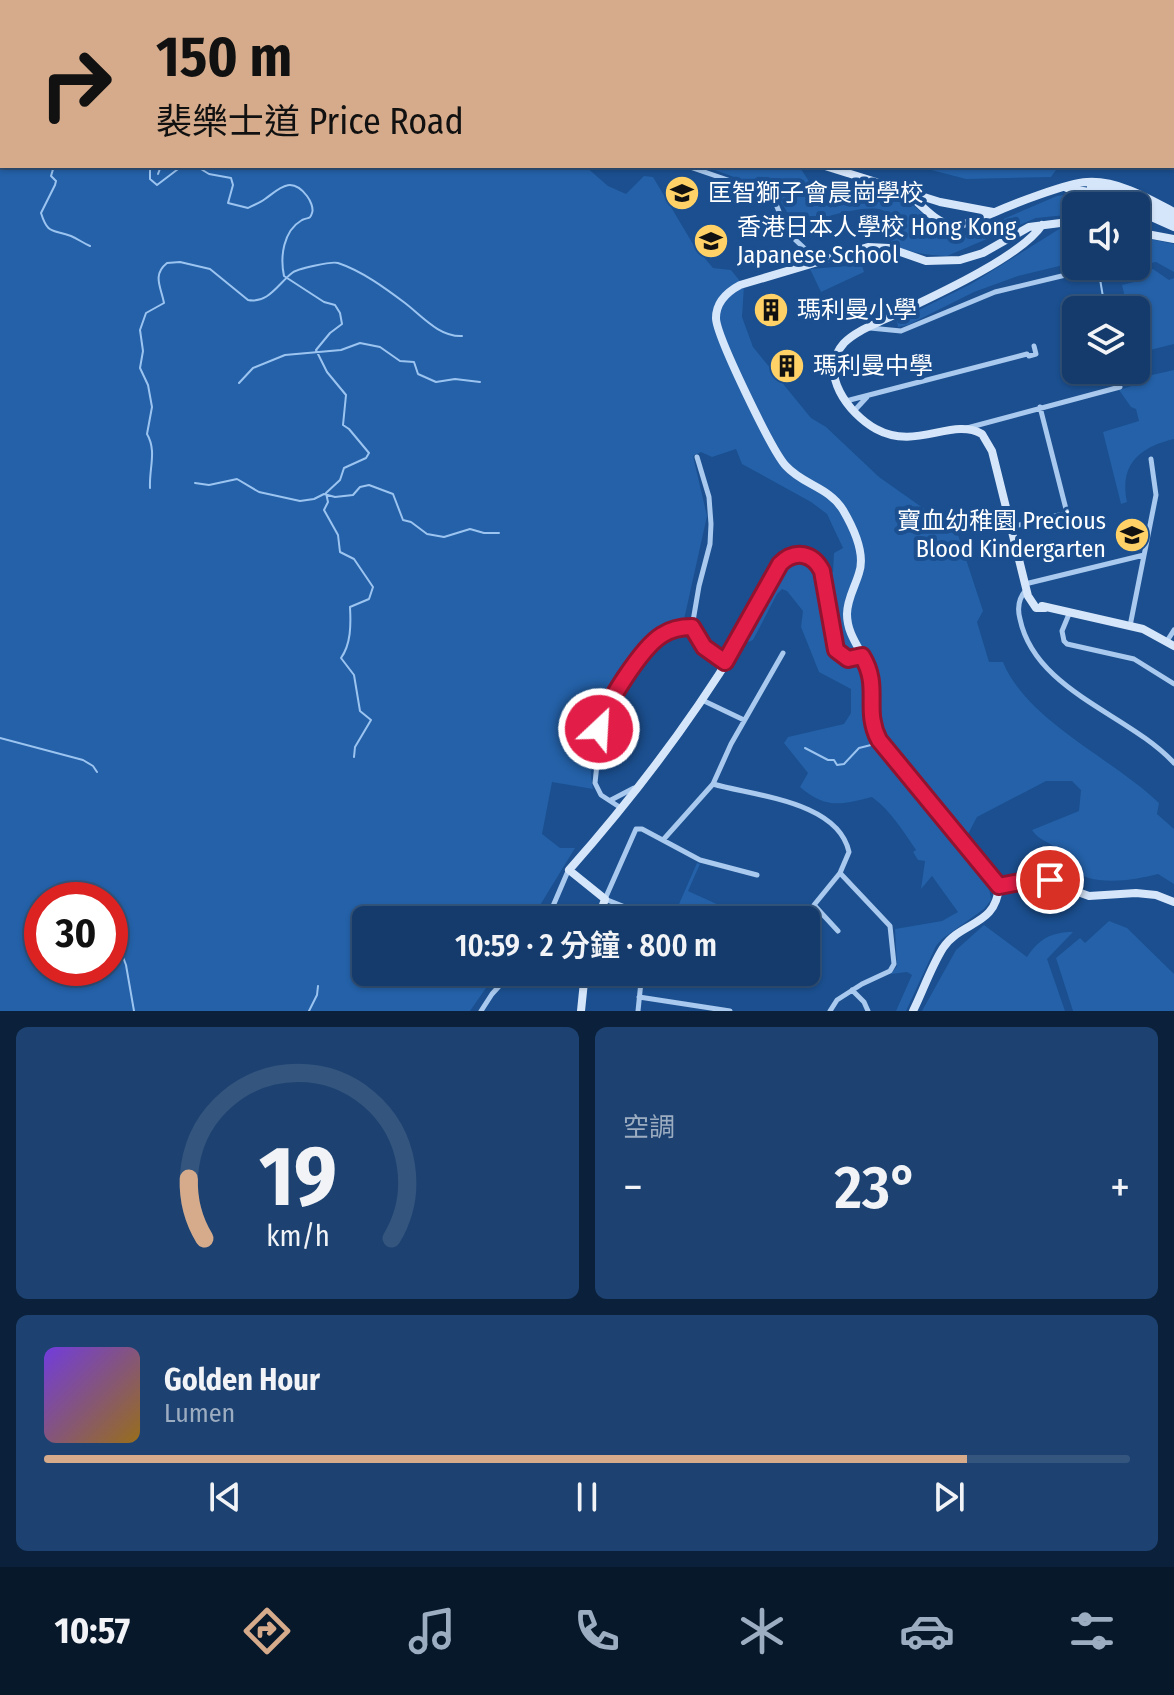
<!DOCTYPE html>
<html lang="zh-TW">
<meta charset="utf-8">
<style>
:root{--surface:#143b6b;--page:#1d4271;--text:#f1f3f6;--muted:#9dadc1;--line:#33557e;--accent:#d6ab8b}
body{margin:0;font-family:"Fira Sans Condensed","Noto Sans TC",sans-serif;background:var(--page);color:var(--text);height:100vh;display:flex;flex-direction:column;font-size:30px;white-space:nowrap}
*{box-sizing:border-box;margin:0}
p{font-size:26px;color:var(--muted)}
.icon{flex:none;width:44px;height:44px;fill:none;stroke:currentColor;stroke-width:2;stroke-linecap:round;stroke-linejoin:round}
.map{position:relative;height:1011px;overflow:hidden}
.panel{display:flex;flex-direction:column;gap:16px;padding:16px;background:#0b203b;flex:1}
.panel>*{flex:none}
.banner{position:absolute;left:0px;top:0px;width:1174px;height:168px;box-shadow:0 2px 6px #0004,0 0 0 2px var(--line);background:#d6ab8b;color:#111;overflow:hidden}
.buttons{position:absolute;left:1062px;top:192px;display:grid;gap:16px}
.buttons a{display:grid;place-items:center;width:88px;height:88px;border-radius:12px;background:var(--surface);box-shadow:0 2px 6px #0004,0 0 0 2px var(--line);font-size:40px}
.speed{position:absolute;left:24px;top:882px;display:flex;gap:16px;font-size:40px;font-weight:700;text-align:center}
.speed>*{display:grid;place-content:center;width:104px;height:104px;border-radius:50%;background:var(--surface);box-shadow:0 2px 6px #0004,0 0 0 2px var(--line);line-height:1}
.speed .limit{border:12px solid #d22;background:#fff;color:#111}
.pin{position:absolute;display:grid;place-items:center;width:68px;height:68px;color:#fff;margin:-34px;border:4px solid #fff;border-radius:50%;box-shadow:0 2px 8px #0007}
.me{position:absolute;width:88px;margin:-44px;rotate:25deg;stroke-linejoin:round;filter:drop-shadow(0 0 6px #0008)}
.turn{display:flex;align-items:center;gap:28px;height:168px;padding:0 24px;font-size:36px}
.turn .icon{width:104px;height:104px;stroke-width:2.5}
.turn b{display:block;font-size:56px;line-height:68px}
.big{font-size:60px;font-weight:600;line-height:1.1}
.panel .card{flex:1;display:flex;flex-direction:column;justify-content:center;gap:12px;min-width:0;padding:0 28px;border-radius:12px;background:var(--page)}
.panel .dial{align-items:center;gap:0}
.dial svg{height:208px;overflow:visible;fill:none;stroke:var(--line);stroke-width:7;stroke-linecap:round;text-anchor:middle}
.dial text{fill:var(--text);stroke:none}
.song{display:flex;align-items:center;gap:24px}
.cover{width:96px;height:96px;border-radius:12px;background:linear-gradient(135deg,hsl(260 70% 55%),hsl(40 70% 35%))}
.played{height:8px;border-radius:4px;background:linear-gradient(90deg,var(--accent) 85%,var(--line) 85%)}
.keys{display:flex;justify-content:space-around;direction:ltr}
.heat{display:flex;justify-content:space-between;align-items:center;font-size:44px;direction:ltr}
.panel .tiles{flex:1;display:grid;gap:16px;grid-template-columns:1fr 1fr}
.card:last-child{grid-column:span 2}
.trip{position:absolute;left:352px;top:906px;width:468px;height:80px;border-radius:12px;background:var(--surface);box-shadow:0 2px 6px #0004,0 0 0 2px var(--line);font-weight:600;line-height:80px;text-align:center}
.tabs{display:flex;height:128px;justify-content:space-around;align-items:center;background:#08182b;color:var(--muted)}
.tabs .icon{width:56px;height:56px}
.tabs .on{color:var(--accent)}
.tabs b{font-size:36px;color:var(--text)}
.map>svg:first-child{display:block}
.green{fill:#2461a8;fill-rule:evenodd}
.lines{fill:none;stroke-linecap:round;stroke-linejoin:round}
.stream{stroke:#9cc4f0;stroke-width:2}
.street{stroke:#a9c9ee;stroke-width:5}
.secondary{stroke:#d6e6fa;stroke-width:8}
.route-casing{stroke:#92132f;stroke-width:20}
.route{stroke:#e11d48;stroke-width:14}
.labels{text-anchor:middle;stroke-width:8;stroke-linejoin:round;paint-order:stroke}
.poi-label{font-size:24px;fill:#fff;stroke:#1b4f8f;text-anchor:start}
</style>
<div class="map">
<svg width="1174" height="1011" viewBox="0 0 1174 1011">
<rect width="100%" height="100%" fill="#1b4f8f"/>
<path class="green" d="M0,0H349L2,2V166H585L608,186L626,194L644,176L653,177L693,244L713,268L731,270L744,286L742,317L753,347L811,418L826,427L879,477L957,532L983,611L977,622L989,662H1003C1027,721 1112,758 1159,803L1157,814L1174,829V884L1158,874C1131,881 1088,888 1066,865C1062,860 1061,853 1057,849C1048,841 1038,840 1032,830L1079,811L1081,790L1072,781H1046L977,817L966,838L986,867L991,900L984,909L942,939L936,946L906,1011H896L912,975L907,972L891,974L897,966L895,929L942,921L958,912L932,876L921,889L925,861L918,860L913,852L916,850C903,831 891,811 872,797C841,805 826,809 800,787L808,773L784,743L788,737L844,724L851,713V689L819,672L801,627L803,611L787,591L782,589L777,594L753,640L746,643L747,636L788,565L797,560L809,561L818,578L833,572L834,553L843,548L827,514L811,502L742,464L736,449L712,457L701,452L693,456L707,516L683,624L661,631L651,639C635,661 614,683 602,707C590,728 588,765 593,789L552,782L542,834L560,848H575L531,920H366V972H497L470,1011H0ZM42,900H110V968H42Z
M551,0H1174V151L1172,2Z
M704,166H799L814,189L835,188L841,179L907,200L947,234L966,235L1057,196C1076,193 1090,198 1107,206H1076V214L1036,218L947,256C927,255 909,253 891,244C892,235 894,220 887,213C875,200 820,219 802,224L793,222L777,195L772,191Z
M916,166H1059L1051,177L966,179Z
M1076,225V262L1018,276L974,292L908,325L898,327L897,321L971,284L1064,226Z
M1136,236L1174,244V272L1156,262L1136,266Z
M847,266H862L864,272L821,292L810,269Z
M1153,269L1169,280L1174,278V344L1138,353L1136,310H1128L1122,285L1138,281L1136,273Z
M1138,369L1152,375L1174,370V439C1140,447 1119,464 1127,502L1121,504L1103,432L1139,421L1136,409L1131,407L1119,390L1135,385Z
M697,863L700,864L688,891L732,911L735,920H672Z
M1109,921L1127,928L1174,974V1011H1073L1056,958L1080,938L1085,943Z
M984,925L1027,957C1039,939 1051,932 1073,932L1047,959L1065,1011H922L956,950Z"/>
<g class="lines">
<path class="stream" d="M316,0L318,2
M1093,0V2
M79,2L81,0
M290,2L292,0
M1171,2L1173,0
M0,25L2,26
M54,166L51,176L56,181L55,185L41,213C48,235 52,229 71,236C78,239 83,243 90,246
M150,166V179L157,185L182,166
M196,166L209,174L231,178L233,185L228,203L248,208C253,205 260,203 265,199C279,189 291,175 307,196C310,200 314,208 312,213C310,220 308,217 302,220C283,231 280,257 284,276L324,302L335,305L340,313L342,324L330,333L316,350L327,372L346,395L343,425L349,429L369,453L366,458L344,468L340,480L326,493L328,502L324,510L338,535L340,552L354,559L373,587L369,599L350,607C351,625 351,644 341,658L354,675L360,711L371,720L355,747L354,757
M158,174L161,166
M1098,267L1104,303
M239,383L253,368L285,355L341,350L360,343L380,347L400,361L414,362L418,374L436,382L455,379L480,382
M195,483L209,485L237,479L259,492L300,501L314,499L324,494L335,497L353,495L360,487L369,485L393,494L403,520L411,522L427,534L444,537L470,529L484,533H499
M150,488C149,468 157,451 147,434L152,407L148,385L140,368L143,351L140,330L146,313L164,303C161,287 152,275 167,263L180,262L210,269L248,300C268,304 278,284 292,273C296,269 332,261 338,263C362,271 385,288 405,303C422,316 439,337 462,336
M0,738L83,760L93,766L97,772
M805,748L828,760H834L837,765L844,764L859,748L875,744
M110,923L126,965L134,1011
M309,1011L317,995L318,986"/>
<path class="street" d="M687,166L757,190L774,199L787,232L818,261
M870,328L901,331L995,292L1099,267
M1029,356L1036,354L1034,346
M846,401L1027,354
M854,411L867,397
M967,428L1120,387
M697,457L709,497L711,524L710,544L699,586L692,627L704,647L725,662
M1011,527L1067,513L1040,407
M1025,584L1144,555
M1026,590C1018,599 1017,608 1020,619C1035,691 1129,714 1174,763
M1069,614L1062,631L1064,641L1067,644L1134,659L1174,684
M1130,626L1156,495L1151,459
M1167,641L1174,630
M702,700L744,720
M713,784L731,744L783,653
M611,800L634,788
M621,808L601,795L595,783L602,717L614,695L656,640L680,627H692
M663,840L713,784C754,796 838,801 849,852L840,873L890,926L894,964L890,971L862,984L837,1000L830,1011
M547,920L568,871
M646,920L645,915L605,899L636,829H642L700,860L757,875
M838,931L814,905L840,873
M852,990L864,1002L868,1011
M639,997L730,1011
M481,1011L492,994L512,972
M638,1011L642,972"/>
<path class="secondary" d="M539,0L541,2
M825,166L940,202L993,212
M1091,187L1115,192L1174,219
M1067,188L1099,194L1128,206
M907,193C920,203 935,223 952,225C966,226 981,218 993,213C1013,204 1067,183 1087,182C1117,180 1148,198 1174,212
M1136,210L1174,227
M1042,225C1021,257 930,298 892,316C876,324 857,330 844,343C817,373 849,414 876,429C916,451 952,417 982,434L992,451L1028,596L1036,608H1045
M1136,232L1174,239
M1042,606L1143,629L1174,646
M999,886L1045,880L1089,896L1136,893L1156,895L1174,902
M598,920L605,899L569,870C631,800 689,724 738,644C749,625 770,569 786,558C791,555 797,554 803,554L818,563L827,590L836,650L848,659L862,656
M581,1011L585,972
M913,1011C923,991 931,967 943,948C962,920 996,927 999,886L876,735C867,714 877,696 871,675C865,653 847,638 847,614C847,599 855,587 859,573C866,553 853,527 843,510C829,487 803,485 786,466C772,451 716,335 716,318C716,302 727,292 740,285L868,247L889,248L926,261L960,260L983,253L1029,227L1076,221"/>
</g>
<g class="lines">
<g class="route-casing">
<path id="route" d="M599,729C604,706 642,647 662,635C671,629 681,627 692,627L704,647L725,662L780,564C795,549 813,553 822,571L836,650L848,659L862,656C881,687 863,709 879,740L999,886L1031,880H1050"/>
</g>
<use href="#route" class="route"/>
</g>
<defs>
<g id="school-disc" transform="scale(1.8)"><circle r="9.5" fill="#ffd166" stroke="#1b4f8f"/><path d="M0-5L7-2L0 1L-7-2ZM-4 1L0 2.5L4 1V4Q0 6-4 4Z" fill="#111"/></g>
<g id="building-disc" transform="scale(1.8)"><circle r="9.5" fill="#ffd166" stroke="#1b4f8f"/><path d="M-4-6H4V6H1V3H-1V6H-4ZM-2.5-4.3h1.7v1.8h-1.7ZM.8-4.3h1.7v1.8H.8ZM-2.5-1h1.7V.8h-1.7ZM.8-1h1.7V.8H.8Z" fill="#111"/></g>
</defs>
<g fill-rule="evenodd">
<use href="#school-disc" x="682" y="193"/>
<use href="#school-disc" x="711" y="241"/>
<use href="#building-disc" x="771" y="310"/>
<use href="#building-disc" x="787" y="366"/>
<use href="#school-disc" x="1132" y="535"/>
</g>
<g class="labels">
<g class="poi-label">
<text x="708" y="201">匡智獅子會晨崗學校</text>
<text x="737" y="235">香港日本人學校 Hong Kong<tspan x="737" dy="28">Japanese School</tspan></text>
<text x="797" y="318">瑪利曼小學</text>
<text x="813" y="374">瑪利曼中學</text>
<text x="1106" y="529" text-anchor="end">寶血幼稚園 Precious<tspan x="1106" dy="28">Blood Kindergarten</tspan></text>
</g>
</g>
</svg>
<div class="buttons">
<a><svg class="icon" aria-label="sound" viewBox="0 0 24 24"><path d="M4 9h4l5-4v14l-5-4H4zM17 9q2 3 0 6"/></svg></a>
<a><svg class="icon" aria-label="layers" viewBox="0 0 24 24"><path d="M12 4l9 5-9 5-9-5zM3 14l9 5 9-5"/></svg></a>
</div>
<div class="speed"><div class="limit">30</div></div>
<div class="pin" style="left:1050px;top:880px;background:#d93025"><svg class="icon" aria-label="arrive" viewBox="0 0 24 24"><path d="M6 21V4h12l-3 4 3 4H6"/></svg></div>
<svg class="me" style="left:599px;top:729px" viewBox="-20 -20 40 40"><circle r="17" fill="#e11d48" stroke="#fff" stroke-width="3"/><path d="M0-11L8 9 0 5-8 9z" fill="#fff"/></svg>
<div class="trip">10:59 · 2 分鐘 · 800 m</div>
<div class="banner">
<div class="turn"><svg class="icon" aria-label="right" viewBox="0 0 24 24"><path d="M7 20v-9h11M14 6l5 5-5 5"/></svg><div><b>150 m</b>裴樂士道 Price Road</div></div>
</div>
</div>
<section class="panel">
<div class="tiles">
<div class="card dial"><svg viewBox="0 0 100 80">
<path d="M14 69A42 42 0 1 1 86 69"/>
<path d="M14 69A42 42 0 0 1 8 46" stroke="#d6ab8b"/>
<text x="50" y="56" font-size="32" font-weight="700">19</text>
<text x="50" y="72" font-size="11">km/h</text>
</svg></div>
<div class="card"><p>空調</p>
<div class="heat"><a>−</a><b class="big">23°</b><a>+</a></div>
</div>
<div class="card">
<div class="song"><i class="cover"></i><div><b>Golden Hour</b><p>Lumen</p></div></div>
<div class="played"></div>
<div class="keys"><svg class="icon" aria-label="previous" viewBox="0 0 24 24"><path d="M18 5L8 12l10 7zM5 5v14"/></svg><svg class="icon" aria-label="pause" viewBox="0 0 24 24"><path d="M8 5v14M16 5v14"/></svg><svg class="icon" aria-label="next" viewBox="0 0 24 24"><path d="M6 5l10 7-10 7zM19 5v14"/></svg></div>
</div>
</div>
</section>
<nav class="tabs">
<b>10:57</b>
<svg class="icon on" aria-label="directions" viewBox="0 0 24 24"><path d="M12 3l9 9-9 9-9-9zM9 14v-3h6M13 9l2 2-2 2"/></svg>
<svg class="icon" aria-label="music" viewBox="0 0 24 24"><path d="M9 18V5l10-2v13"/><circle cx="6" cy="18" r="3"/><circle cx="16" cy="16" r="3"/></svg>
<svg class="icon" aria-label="phone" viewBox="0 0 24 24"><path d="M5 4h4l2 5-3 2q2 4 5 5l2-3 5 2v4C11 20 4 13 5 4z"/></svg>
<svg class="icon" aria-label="climate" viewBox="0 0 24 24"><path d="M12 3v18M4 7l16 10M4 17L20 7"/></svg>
<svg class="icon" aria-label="car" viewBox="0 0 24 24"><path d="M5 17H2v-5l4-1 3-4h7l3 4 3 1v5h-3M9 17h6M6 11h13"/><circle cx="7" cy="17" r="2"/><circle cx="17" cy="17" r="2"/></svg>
<svg class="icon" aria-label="filters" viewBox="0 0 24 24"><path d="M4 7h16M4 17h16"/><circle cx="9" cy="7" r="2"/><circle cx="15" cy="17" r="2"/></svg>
</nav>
